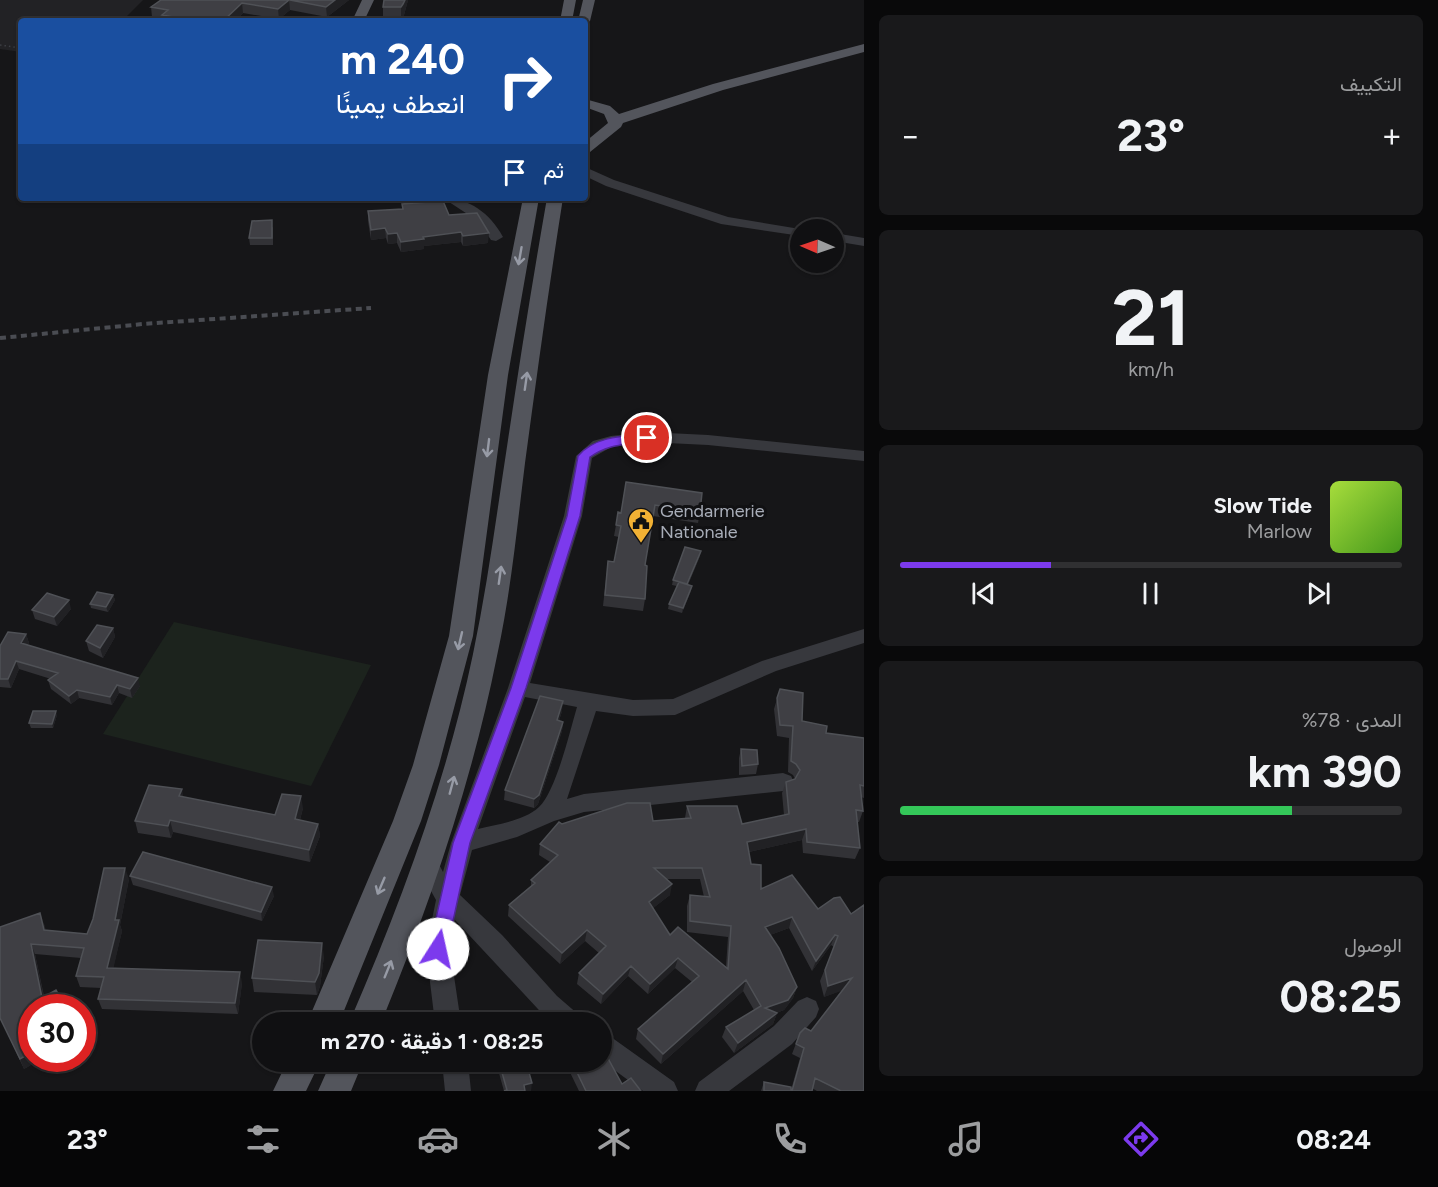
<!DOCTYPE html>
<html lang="ar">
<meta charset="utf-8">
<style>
:root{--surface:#101012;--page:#19191b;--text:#f1f3f6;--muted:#9c9d9f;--line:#303032;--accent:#7c3aed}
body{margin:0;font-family:Figtree,Vazirmatn,sans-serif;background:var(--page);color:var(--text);direction:rtl;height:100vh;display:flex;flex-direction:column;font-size:22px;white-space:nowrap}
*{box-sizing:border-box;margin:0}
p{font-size:20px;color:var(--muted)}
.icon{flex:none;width:33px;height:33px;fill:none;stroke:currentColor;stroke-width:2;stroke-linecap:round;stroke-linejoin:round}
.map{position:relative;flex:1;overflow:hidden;direction:ltr}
.details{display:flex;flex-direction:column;gap:15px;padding:15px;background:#09090a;width:574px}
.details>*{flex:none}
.top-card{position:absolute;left:18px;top:18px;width:570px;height:183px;border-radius:6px;box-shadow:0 2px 4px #0004,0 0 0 2px var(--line);direction:rtl;background:#1a4fa0;color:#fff;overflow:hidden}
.needle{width:39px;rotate:272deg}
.fabs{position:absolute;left:790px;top:219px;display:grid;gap:12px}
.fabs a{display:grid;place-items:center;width:54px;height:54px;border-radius:50%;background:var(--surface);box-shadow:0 2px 4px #0004,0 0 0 2px var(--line);font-size:30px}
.speed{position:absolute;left:18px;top:994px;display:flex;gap:12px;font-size:30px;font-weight:700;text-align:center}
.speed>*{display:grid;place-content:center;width:78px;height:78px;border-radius:50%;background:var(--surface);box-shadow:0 2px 4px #0004,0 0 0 2px var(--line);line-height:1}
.speed .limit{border:9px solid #d22;background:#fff;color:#111}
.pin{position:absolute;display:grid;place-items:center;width:51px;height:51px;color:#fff;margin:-26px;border:3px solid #fff;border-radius:50%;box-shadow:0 2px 6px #0007}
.me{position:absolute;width:66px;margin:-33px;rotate:10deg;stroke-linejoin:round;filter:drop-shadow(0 0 4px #0008)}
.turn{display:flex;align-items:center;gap:21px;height:126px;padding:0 24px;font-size:27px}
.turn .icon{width:78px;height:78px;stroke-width:2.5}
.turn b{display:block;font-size:42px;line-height:51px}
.then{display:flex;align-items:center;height:57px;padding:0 24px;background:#0003;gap:12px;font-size:22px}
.big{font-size:45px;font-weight:700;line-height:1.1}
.details .card{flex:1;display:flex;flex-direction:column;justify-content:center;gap:9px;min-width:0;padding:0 21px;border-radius:9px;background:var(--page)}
.details .dial{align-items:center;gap:0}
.dial b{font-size:78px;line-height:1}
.song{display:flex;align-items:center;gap:18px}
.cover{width:72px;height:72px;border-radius:9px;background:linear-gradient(135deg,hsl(80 70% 55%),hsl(100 70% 35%))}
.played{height:6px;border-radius:3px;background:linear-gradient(90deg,var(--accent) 30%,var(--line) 30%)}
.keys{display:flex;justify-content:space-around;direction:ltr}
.heat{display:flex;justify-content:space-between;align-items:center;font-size:33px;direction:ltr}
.charge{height:9px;border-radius:4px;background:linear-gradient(90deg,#34c759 78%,var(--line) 0)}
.trip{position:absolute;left:252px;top:1012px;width:360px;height:60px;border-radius:30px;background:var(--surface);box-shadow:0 2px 4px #0004,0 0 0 2px var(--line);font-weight:700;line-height:60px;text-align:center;direction:rtl}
.tab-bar{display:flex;height:96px;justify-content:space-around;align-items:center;background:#060607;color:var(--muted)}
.tab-bar .icon{width:42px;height:42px}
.tab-bar .selected{color:var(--accent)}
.tab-bar b{font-size:27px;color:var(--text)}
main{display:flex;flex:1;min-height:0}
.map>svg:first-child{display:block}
.built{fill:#222225}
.green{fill:#1c231d}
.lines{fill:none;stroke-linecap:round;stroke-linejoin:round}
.path{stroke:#3d3f44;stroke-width:1.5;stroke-dasharray:1.5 3;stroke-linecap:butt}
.minor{fill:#37383d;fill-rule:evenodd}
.major{fill:#53555c;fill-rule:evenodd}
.rail{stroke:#4a4c52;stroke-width:4;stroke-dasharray:6 4.5;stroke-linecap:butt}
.wall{fill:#323236;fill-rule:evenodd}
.shaded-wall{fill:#212124}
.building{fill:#3f3f44;stroke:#4f5156;stroke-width:1.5;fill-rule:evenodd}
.oneway{stroke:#979ba6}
.route{fill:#7c3aed;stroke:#51269a;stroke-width:1.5}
.labels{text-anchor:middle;stroke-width:6;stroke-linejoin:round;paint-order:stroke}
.poi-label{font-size:18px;fill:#a8adb8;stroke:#111113;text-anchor:start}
</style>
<main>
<section class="details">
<div class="card"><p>التكييف</p>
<div class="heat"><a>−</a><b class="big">23°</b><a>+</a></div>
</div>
<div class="card dial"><b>21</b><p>km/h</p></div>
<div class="card">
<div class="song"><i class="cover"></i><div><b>Slow Tide</b><p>Marlow</p></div></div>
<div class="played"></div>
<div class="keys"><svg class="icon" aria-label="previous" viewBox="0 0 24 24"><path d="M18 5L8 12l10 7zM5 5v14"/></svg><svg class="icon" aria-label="pause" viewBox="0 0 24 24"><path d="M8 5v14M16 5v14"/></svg><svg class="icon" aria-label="next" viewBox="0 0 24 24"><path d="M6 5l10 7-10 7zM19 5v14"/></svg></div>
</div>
<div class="card"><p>المدى · 78%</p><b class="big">390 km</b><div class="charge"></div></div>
<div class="card"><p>الوصول</p><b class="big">08:25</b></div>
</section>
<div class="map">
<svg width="864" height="1091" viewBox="0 0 864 1091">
<rect width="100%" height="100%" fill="#161618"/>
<path class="built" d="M0,0H143L122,21H21V52L0,49Z"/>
<path class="green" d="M174,622L371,665L311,786L103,734Z"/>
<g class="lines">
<path class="path" d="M0,45L21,48"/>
<path class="minor" d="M585,167L614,180L728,217L806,230H801V236L721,224L606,186L585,176Z
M443,198C469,198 490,213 503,237L496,241L491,240L478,221Z
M834,233L864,238V246L834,241Z
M647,432L708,435L864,451V461L708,445L647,442L613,446L592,458L582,516L530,683L633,700L673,699L762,661L864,629V643L776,671L675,715L633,716L596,711L567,799L584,794L783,773L791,776L794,782L791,788L783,791L584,812L554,821L517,837L472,850L460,895L502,935L557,996L579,1015L583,1023H551L455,920L450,949L461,1023H435L426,949L436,900L415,862L418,855L426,852L434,855L443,872L451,843L508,688L564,516L576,456L593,441L611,436ZM525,697L577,707C570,731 556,791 539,807C524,821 497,824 478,829Z
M807,997L816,1001L819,1009L816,1017L792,1044L729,1091H695L699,1082L774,1026L798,1001Z
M602,1034L611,1037L674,1082L678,1091H643L602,1061Z
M442,1062H468L471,1091H445Z"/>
<path class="major" d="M362,0H374L364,21H352Z
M564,0H576L572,21H560Z
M583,0H595L590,21L585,25V21H578Z
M864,44V52L723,90L623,123L621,127L590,152L585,154V142L608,123L604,114L585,107V99L610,106L619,114L713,84Z
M523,198H539L508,375L473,636L439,765L421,821L339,1023H307L393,821L413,765L449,636L488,375Z
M547,198H563C549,286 537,374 525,463C517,527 511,592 497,656C472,782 430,904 381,1023H349C400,906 447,779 473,654C488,583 497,511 508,440C520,359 533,278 547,198Z
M287,1062H320L306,1091H273Z
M331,1062H363L351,1091H318Z"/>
<path class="rail" d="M0,338L143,324L371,308"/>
</g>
<path class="wall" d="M161,0H349L327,17L290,10L279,19L243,13L235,21H162V19L152,17L151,7Z
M408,0L404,15L401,18H383V7Z
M402,204L449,215L488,243L463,246L461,242L424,246V249L401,252L397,243L388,244L386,238L371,240L368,221V211L402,209Z
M273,227V245H250L249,238Z
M626,482L700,512L698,523L653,516L645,565V599L643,611L603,606L608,561L614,562L619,537L614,536L616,525L621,513Z
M700,556L688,585L691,591L682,613L668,609L669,604L677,586L672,585L673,580Z
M113,595L115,600L108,612L91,608L90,604Z
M71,609L57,626L35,619L32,610Z
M113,628L115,637L103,658L89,651L86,641Z
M26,634L29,643L27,645L140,686L132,698L119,693L112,705L79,698L71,704L51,689L48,680L51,679L19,669L11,688L0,687V646Z
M780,689L802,721L826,733L864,738V798L861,797L863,811L859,822H857L860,848L855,859L803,853L802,840L749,852L751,864L761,889L818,909L834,898L864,1091H817L812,1088V1091H761L764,1082L791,1090L800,1058L792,1054L800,1033L811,1031L842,990L824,997L820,981L834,947L831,945L812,971L789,928L770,935L797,987L793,998L784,1010L776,1013H777L773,1024L734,1053L722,1037L726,1027L754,1010L743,991L661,1064L636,1039L638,1029L692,982L675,968L648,994L628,976L601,1004L577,984L579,973L599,953L585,941L560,964L508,916L509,905L531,886V880L550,862L539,855L540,844L562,824L653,821L685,818L687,806L742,824L784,815L782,793L786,782L795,779L793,775L788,772L789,738L777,736L774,709ZM666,879H700L704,897L690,895L687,906V932L728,937L726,967L670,935L653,908L670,895Z
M562,711L559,721L563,722L562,731L538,804L534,808L504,800L505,790Z
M57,715L53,728H31L29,723Z
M741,749L758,764L756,774L739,775V758Z
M183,797L275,815L303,808L300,820L318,824L320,836L310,862L173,832L171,838L138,833L135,821Z
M130,876L274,896L262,921L133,885Z
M129,879L120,925L122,931L113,968L242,983L238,1014L102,1009L98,999L101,988L80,987L76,976L81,958L35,954L44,996L32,1059H41L24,1069L3,1024L0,927L44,924L46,931L87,934L93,919Z
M324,956L320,986L317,995L254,992L252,978Z
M497,1062H526L531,1091H504L497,1066Z
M565,1062H602L622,1084L641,1091H579Z"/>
<path class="shaded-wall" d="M289,0L290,10L279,19L278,9Z
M335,0H349L327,17L326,7Z
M405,0H408L404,15L401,18V7Z
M242,3L243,13L235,21H223Z
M385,228L386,238L371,240V230Z
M461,232V242L424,246V249L401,252V242L423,237Z
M397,233V243L388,244V234Z
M489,233L488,243L463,246V236Z
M701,551L700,556L686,589L687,584Z
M692,586L691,591L682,613L683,608Z
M113,595L115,600L108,612L106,607Z
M69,600L71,609L57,626L54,617Z
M113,628L115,637L103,658L100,648Z
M26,634L29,643L24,652L21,643Z
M16,661L19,669L11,688L8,679Z
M138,678L140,686L132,698L130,689Z
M117,685L119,693L112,705L110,697Z
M77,690L79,698L71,704L69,696Z
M563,701L562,711L556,730L557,720Z
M56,711L57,715L53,728L52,724Z
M563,722L562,731L538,804L534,808V799Z
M182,789L184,801L179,796Z
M301,796L303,808L297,831L295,819Z
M170,820L173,832L171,838L168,826Z
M318,824L320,836L310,862L309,850Z
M806,829L802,840L744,853L747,842Z
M125,868L129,879L120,925L122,931L111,979L107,968Z
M672,884L670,895L647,913L649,902Z
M272,887L274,896L262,921L261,912Z
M40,913L44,924L48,941L44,930Z
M792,917L789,928L762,938L765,927Z
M587,930L585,941L560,964L562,953Z
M835,935L831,945L812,971L816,961Z
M322,943L324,956L320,986L317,995L315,982Z
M31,944L35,954L46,1008L42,998Z
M678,958L675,968L648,994L650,984Z
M631,966L628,976L601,1004L603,994Z
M240,972L242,983L238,1014L235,1003Z
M852,978L847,989L824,997L828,986Z
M746,980L743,991L661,1064L663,1054Z
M797,987L793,998L784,1010L762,1018L765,1008Z
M777,1013L773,1024L734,1053L738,1043Z
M32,1052V1059H41L24,1069L20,1059Z
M532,1083L531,1091H523L524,1085Z"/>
<path class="building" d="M161,0H289L278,9L242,3L223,21H196L162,15L168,10L151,7Z
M290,0H335L326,7Z
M384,0H405L403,4L401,7H383Z
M443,201L449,215L477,213L489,233L463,236L461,232L423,237L424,239L401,242L397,233L388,234L385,228L371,230L368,211L403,209L402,204Z
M272,220V238H249L252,221Z
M626,482L702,493L700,512L655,505L645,565L647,566L645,599L605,595L608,561L614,562L621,526L616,525L618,512L621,513Z
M685,547L701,551L687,584L673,580Z
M679,582L692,586L683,608L669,604Z
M97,592L113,595L106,607L90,604Z
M47,593L69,600L54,617L32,610Z
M97,625L113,628L100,648L86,641Z
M8,632L26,634L21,643L138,678L130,689L117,685L110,697L77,690L69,696L48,680L58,673L16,661L8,679H0V646Z
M780,689L803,693L802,721L827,726L826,733L864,738V786L860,785L863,811L856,810L860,848L807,842L806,829L747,842L751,864L761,865V889L792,875L818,909L834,898L840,897L851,914L864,905V1091H841L815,1078L812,1091H792L804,1048L796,1044L800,1033L805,1028L811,1031L852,978L828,986L825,970L838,936L835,935L816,961L792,917L765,927L779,948L797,987L788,1000L765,1008L777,1013L738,1043L726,1027L761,1006L746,980L663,1054L638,1029L699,976L678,958L650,984L631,966L603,994L579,973L606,946L587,930L562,953L509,905L535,883L531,880L558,855L540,844L559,822L562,824L627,803H650L653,821L691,818L687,806H737L742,824L789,814L786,782L795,779L800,770L796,764L791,761L793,726L780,725L777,698ZM654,868H702L710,897L690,895V921L731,926L728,969L678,927L670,935L649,902L672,884Z
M540,696L563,701L557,720L563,722L539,795L534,799L505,790Z
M33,711H56L52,724L29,723Z
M741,749L757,750L758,764L742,766Z
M149,785L182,789L179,796L275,815L282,794L301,796L295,819L318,824L309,850L170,820L168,826L135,821Z
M143,852L272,887L261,912L130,876Z
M104,868H125L115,920H119L107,968L240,972L235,1003L98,999L104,977L76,976L84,948L31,944L42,998L56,990L66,1008H32V1052L20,1059L0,1018V927L40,913L44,930L87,934L93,919Z
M258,940L322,943L319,973L315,982L252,978Z
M602,1052V1054L605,1053L622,1084L631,1078L641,1091H586L572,1062H602Z
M499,1062H526L532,1083L524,1085L525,1091H504L507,1090Z
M764,1082L791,1087V1091H764Z"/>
<defs><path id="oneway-shaft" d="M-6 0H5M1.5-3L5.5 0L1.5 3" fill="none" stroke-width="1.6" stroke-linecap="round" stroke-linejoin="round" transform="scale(1.5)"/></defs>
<g class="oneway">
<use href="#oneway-shaft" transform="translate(520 256) rotate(100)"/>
<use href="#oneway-shaft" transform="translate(526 381) rotate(-82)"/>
<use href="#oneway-shaft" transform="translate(488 448) rotate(97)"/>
<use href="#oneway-shaft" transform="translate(500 575) rotate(-82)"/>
<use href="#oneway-shaft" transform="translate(460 641) rotate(103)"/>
<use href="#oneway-shaft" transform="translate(452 785) rotate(-75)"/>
<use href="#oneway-shaft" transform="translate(381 886) rotate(113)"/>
<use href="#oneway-shaft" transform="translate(388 969) rotate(-68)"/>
</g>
<path class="route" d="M647,434L651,435L653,438L651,440C627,446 612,442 590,457L580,516L526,688L470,843L447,949L445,954L438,957L432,954L429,949L453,843L511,688L567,516L578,456C595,436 623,436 647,434Z"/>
<defs>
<g id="civic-pin" transform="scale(1.35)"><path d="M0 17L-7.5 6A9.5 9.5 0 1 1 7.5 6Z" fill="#f2b134" stroke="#111113"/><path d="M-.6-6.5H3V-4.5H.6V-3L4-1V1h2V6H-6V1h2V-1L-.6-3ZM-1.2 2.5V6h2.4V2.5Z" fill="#111"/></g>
</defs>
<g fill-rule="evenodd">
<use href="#civic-pin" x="641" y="521"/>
</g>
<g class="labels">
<g class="poi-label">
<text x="660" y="517">Gendarmerie<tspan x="660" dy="21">Nationale</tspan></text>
</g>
</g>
</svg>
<div class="fabs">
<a><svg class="needle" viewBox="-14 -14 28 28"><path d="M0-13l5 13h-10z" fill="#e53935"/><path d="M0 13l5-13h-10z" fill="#9c9d9f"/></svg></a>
</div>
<div class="speed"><div class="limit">30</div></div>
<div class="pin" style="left:647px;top:438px;background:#d93025"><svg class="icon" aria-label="arrive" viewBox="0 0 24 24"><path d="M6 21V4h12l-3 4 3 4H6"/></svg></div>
<svg class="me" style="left:438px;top:949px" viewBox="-20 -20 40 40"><circle r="19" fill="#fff"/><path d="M0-13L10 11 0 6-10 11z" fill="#7c3aed"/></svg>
<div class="trip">08:25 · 1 دقيقة · 270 m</div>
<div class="top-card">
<div class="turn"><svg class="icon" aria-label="right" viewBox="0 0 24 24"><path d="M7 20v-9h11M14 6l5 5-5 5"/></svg><div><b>240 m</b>انعطف يمينًا</div></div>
<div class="then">ثم<svg class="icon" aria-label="arrive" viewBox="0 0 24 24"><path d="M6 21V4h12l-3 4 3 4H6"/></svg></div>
</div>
</div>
</main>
<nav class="tab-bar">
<b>08:24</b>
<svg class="icon selected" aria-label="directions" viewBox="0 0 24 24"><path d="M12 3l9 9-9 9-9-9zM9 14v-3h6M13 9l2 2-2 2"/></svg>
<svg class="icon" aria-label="music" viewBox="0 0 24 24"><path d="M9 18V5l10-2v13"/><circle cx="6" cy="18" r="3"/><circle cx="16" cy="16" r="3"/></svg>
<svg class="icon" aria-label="phone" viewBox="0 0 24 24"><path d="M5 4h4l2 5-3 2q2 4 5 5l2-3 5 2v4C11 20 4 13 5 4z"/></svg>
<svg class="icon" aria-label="climate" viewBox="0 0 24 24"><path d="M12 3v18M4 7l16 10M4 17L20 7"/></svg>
<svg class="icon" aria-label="car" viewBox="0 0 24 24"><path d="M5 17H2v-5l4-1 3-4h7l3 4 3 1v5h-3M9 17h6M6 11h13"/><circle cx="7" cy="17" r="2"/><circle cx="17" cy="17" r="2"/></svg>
<svg class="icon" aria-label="filters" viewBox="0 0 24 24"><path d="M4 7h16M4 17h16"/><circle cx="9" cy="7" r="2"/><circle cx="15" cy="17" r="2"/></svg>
<b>23°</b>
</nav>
